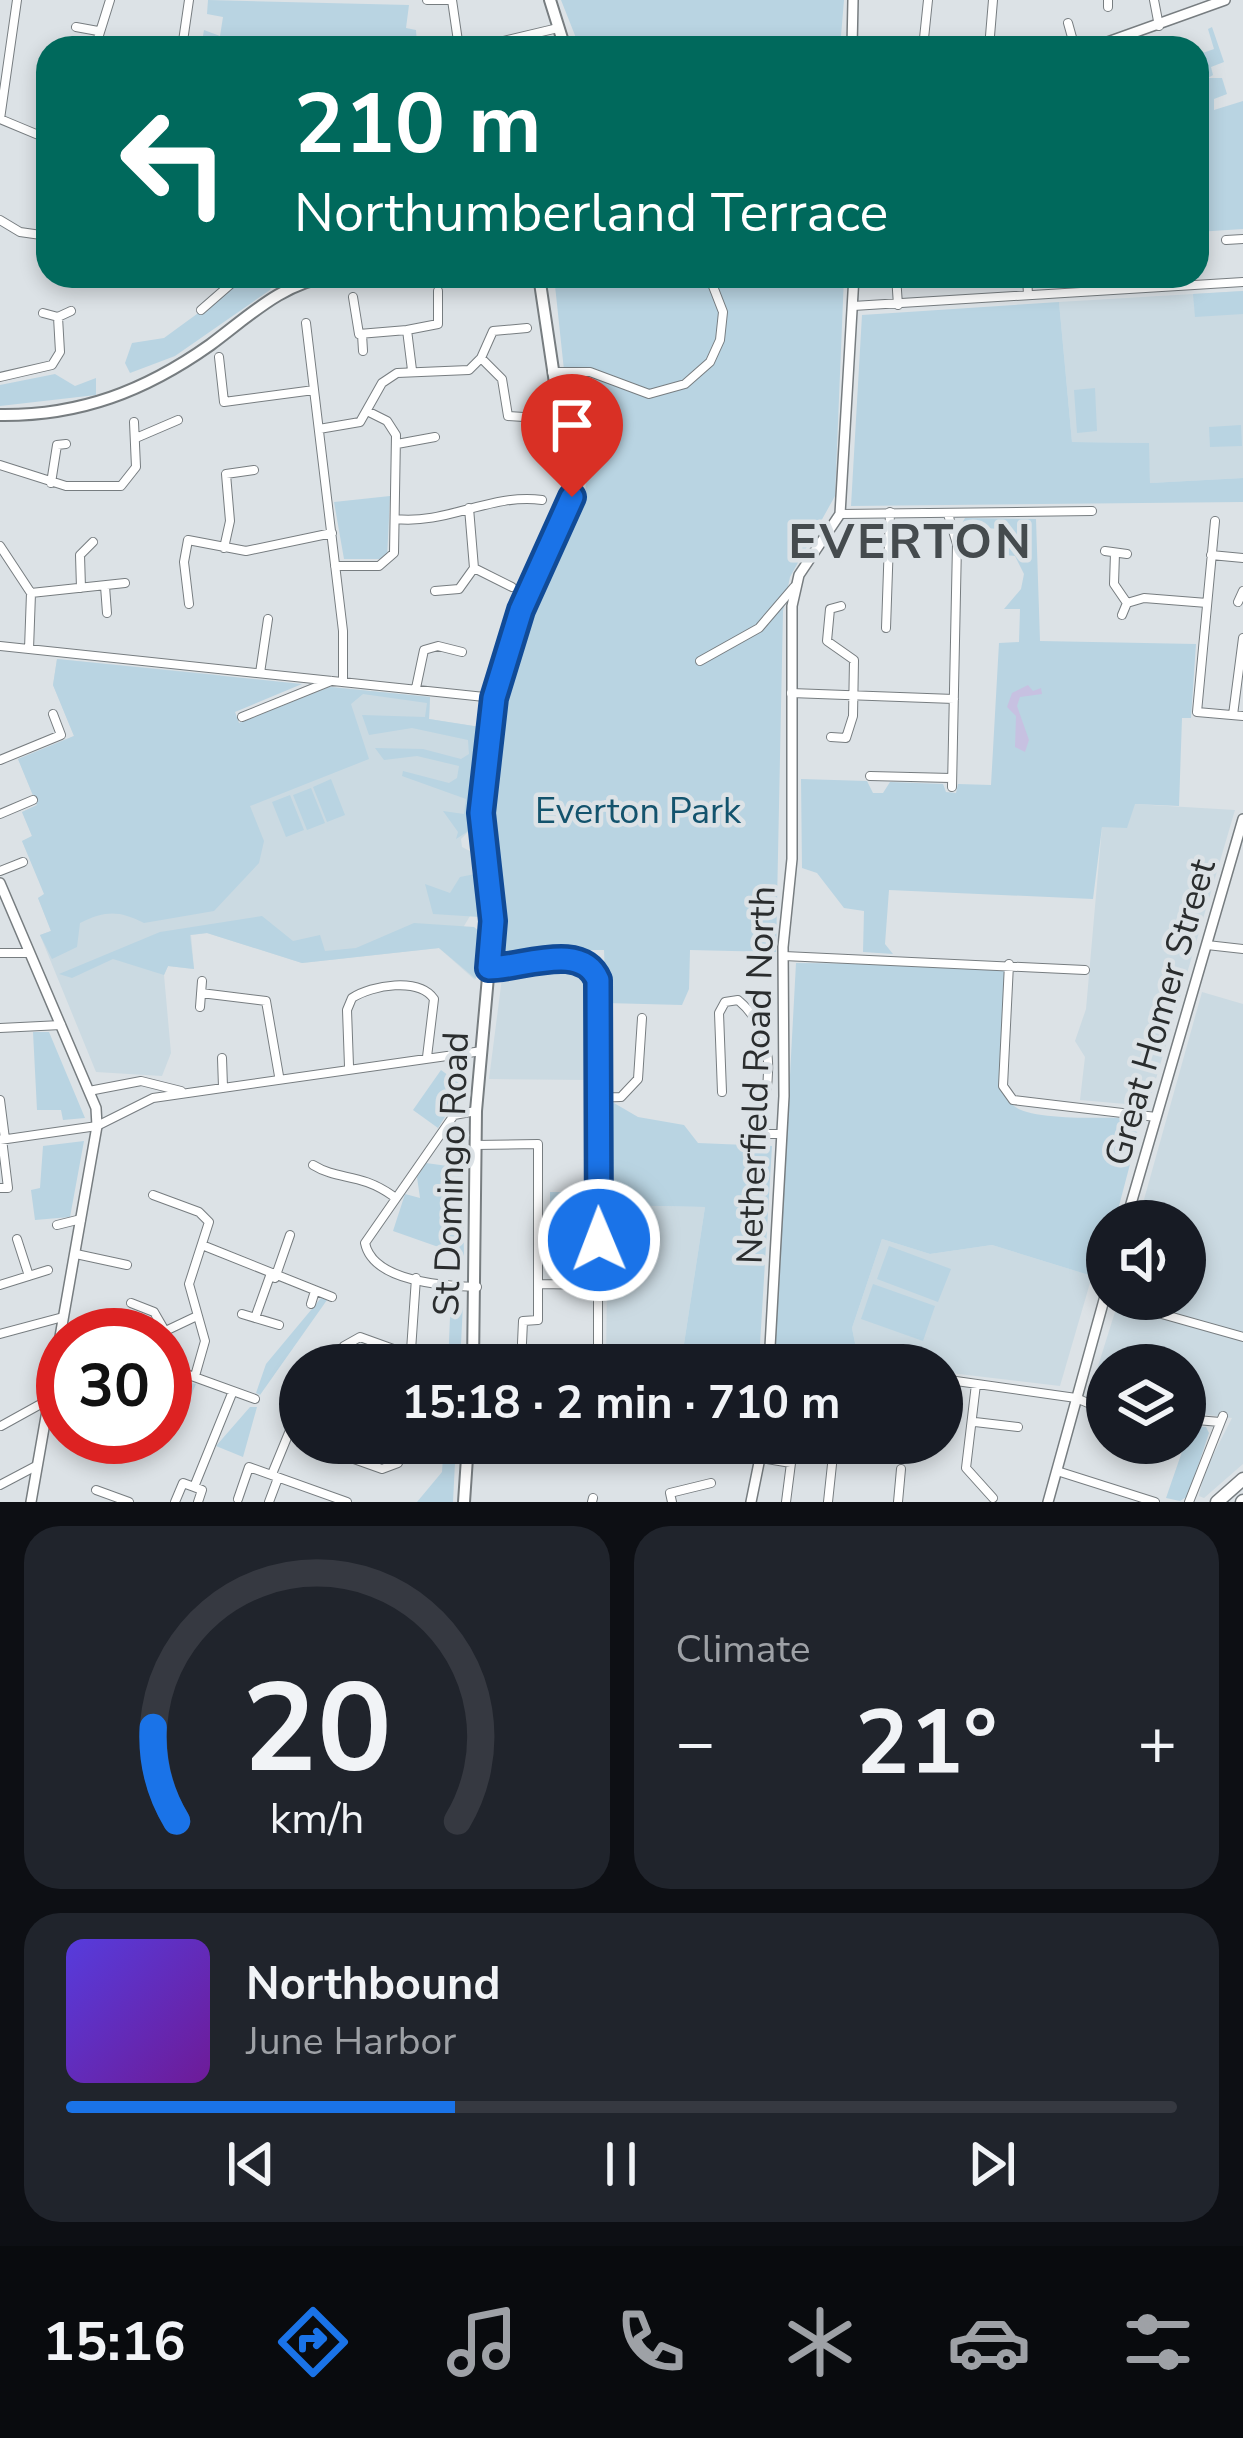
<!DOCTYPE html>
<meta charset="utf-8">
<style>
:root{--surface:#171b24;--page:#20242c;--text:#f1f3f6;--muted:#9ea1a6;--line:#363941;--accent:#1a73e8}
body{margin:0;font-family:"Nunito Sans",sans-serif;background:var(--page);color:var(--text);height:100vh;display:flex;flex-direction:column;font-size:45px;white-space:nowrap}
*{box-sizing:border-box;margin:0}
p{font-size:39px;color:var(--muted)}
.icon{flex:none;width:66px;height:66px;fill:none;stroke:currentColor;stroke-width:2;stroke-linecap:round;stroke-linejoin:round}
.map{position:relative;height:1502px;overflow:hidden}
.side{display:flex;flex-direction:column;gap:24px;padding:24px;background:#0d0f14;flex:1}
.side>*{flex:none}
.banner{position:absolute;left:36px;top:36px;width:1173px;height:252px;border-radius:36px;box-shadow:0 6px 18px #0003;background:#00695c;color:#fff;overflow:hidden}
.controls{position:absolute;left:1086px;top:1200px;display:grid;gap:24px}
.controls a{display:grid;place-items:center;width:120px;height:120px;border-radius:50%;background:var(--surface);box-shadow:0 6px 18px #0003;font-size:60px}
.speed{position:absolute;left:36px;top:1308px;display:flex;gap:24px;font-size:60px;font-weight:700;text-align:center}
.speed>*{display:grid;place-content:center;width:156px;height:156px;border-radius:50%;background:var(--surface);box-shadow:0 6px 18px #0003;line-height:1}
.speed .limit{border:18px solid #d22;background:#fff;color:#111}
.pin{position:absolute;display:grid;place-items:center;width:102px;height:102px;color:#fff;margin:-123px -51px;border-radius:50% 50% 50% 0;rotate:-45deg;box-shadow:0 0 12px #0007}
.pin .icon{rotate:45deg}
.me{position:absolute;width:132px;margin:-66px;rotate:359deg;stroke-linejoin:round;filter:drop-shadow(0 0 9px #0008)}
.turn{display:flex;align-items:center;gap:42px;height:252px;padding:0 60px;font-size:54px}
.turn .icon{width:156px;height:156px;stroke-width:2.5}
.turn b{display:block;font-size:84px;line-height:102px}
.big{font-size:90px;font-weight:700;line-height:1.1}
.side .card{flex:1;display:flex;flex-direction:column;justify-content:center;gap:18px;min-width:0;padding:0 42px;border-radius:36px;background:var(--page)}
.side .dial{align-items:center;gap:0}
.dial svg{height:312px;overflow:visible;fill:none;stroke:var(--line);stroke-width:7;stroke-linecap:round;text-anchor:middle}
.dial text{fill:var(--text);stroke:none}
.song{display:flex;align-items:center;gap:36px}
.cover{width:144px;height:144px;border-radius:18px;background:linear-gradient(135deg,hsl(250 70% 55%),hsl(280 70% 35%))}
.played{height:12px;border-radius:6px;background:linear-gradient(90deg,var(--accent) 35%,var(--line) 35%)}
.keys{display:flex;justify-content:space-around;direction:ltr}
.heat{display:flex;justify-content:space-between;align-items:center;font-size:66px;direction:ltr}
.side .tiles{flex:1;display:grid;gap:24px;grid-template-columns:1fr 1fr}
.card:last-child{grid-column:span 2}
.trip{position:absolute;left:279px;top:1344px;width:684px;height:120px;border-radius:60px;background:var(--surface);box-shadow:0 6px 18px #0003;font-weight:700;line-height:120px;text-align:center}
.dock{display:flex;height:192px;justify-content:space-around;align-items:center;background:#090b0e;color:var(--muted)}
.dock .icon{width:84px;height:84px}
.dock .selected{color:var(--accent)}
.dock b{font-size:54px;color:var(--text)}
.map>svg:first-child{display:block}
.built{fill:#cbdae2}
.green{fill:#b9d4e2}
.water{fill:#c7c1e1}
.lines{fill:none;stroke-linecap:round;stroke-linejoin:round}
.street-casing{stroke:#777d80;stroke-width:10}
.secondary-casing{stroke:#777d80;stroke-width:12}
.primary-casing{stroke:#777d80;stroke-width:14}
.highway-casing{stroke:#777d80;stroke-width:15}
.street{stroke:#fff;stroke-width:8}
.secondary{stroke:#fff;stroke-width:9}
.primary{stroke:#fff;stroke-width:10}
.highway{stroke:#fff;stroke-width:12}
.route-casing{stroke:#114b97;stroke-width:30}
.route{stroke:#1a73e8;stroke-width:21}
.labels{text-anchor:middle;stroke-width:9;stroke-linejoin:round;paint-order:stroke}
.park-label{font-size:36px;fill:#13536d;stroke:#dce2e6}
.street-label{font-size:36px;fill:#2a2d2e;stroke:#dce2e6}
.district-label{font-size:48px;font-weight:bold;letter-spacing:3px;fill:#454b4e;stroke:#dce2e6}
</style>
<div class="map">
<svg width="1243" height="1502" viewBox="0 0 1243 1502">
<rect width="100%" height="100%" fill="#dce2e6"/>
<path class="built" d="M1243,291V478L1150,483L1148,443L1072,442L1059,302Z
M57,659L220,675L239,723L330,687L430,697L429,719L480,727L470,830L461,839L462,847L472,852L473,911L464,926L475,980L439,948L302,963L207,933L191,935L194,969L168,966L164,975L171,1053L162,1076L96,1072L40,935L51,931L38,898L45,894L22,841L32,836L22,812L37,805L18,759L74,736L53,685Z
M1134,804L1235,810L1148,1106L1080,1100L1085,1057L1075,1041L1086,1009L1102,827Z
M564,963L580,967L591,982L589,1080L489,1079L502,978Z
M1202,992L1243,1004V1464L1204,1498L1199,1496L1204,1473L1232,1418L1185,1412V1365H1107V1404L1089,1395L1119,1299H1185V1221H1138Z
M608,1205L705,1207L682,1357L676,1365H606Z
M882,1239L930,1254L992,1245L1092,1276L1060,1386L942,1372V1365L859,1363L852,1328Z"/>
<path class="green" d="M208,0L409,5L406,28L416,30L417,44L223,48L220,39L221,48H201L204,30L220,36L223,17L207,14Z
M561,0H844L840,48H580Z
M1212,27L1224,62L1211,67L1213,75L1208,78H1222L1227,94L1214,99V110L1243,101V229L1197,232V118L1205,114L1197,89V55L1214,49L1208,29Z
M249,276H270L273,281L270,290L175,356L130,373L125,363L132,343L164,338Z
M554,276H844L835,496L790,577L783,611L776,952L690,950L689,989L682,1005L606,1003L604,950H566L511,962L500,953C500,910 491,867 491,823C492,701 535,605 585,497L586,479L568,408Z
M1243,291V314L1195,317L1193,294Z
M1059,302L1072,442L1149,443L1150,483L1243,478V502L851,506L862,315Z
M55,374L75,386L96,378V395L0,406V385Z
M1095,388L1097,431L1077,433L1074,390Z
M1241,425L1242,446L1210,447L1209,427Z
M390,496L387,559H344L334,502Z
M965,518L1036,519L1040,641L1196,644L1191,718H1182L1179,806L1135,804L1127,828L1102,827L1093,899L889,890L885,944L893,954L863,952L864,911L844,908L817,873L802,868L801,779L867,781L873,793H883L890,782L943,784L946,792L956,793L958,784L991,785L999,643L1019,642L1020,609H1004L1021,589L1024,574L1015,556L1005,555L998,529L974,527L964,535L960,527Z
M57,659L302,684L235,712L239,723L330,687L430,697L429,719L480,727L470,830L456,839L458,832L443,811L464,814L466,799L402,776L403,771L449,783L457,778L459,766L417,756L384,760L375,748L423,749L461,759L469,754L468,740L412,728L369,735L362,715L425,717L427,703L363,694L351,704L369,759L250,806L264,841L259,863L214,911L144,923C119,911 107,910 80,923L77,947L52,959L40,935L51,931L38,898L44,894L22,841L32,836L22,812L37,805L18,759L74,736L53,685Z
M331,779L345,815L327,822L313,787Z
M311,788L325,823L307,830L293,795Z
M290,795L304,830L286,837L272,802Z
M475,874L480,917L433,914L425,884L450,893L460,877Z
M262,916L293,941L320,935L325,951L356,948L414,923L474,927L479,931L476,979L439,948L302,963L207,933L190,935L194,969L168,966L164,975L113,959L72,978L59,974L160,932Z
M796,963L1007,965C1006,995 992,1088 1014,1106C1032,1121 1102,1117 1127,1118L1138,1134L1115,1221H1107V1248L1092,1276L992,1245L930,1254L882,1239L852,1328L859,1363L775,1355Z
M33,1032H49L85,1118L63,1120L61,1110H37Z
M441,1070L464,1087L438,1128L413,1110Z
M614,1103L638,1117L684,1125L698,1143L772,1146L759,1361L682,1357L705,1207L608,1205L604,1108Z
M84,1141L70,1217L35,1220L31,1190L40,1188L43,1146Z
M426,1163L462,1168L464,1256L393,1231L405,1194L420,1198L417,1177Z
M550,1192H591V1210L550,1209Z
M889,1246L951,1269L938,1302L877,1279Z
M873,1284L935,1306L923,1341L861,1319Z
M451,1293L463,1303L460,1365H448Z
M321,1298L327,1300L260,1395L256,1393L266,1364Z
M177,1380L196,1384L176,1429L165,1419V1395Z
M250,1407H257L243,1457L216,1446Z
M1185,1425L1206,1427L1209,1433L1188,1496L1180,1501L1166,1498L1185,1443Z
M444,1443H456L453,1502H417L442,1472Z
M791,1443H889L887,1457L790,1449Z"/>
<path class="water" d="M1028,685L1033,691L1041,688L1042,694L1020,697L1017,706L1029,740L1025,752L1015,747L1016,716L1007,707L1012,693Z"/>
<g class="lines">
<g class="street-casing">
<path id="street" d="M427,0H449
M452,0L459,48
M1108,0V7
M1154,0L1159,26
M1068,23L1075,48
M76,27L98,31
M491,44L558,28
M95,48L110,0
M182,48L189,0
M923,48L928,0
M989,48L993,0
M0,119L17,0
M0,119L48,139
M0,220L20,232L48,236
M1226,240L1243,239
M896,276L898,305
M1027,276L1028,295
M1099,276L1100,290
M141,281L142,276
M353,297L359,334L407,330L412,370
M853,306L1243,282
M201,310L240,276
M43,313L58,317L71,311
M306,323L343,631V682
M407,330L438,324V291
M362,334L363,351
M219,357L224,402L314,390
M481,358L502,379L508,416L540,418
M552,372H590L649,394L685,384L710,362L720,340L723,312L709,276
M0,377L52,365L60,352L58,317
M319,429L360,422L382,383L397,373L469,370L481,358L493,331L527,328
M136,438L178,420
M397,444L435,437
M0,465L66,486H121L136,467L134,422
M51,483L57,445L66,444
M469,508L474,568L512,587
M840,514L1092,511
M948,514L957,544L952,787
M395,519C447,525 490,493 542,500
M1215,521L1197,712L1243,716
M0,546L31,593L29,649
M224,548L230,521L226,474L254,470
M1105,551L1127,554
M1115,553L1114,584L1127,603
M1211,555L1243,558
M335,566H379L394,553L396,435L387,421L369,412
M105,586L107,613
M81,588L80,555L93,542
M435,591L459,589L474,568
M31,593L125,583
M1238,602L1243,591
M189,604L184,562L188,540L246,551L332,533
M1122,615L1127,603L1144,598L1207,603
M886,628L890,512
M0,646L494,698
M700,661L759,628L794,587
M260,673L268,619
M416,688L424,650L438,646L462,652
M791,693L954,699
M1233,715L1243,638
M242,717L331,681
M831,737L846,738L853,716L854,660L827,641L830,609L841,606
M0,760L61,735L53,714
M870,776L951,778
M0,814L33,800
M0,871L23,862
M1207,945L1243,949
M0,953H27
M784,956L1085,970
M1009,964L1003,1086L1013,1100L1156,1117
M489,968L566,957L586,963L598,980V1365
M201,993L266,1001L279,1076
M200,1007L202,981
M0,1028L61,1025
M222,1058L223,1087
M349,1066L347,1010L352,998C372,985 419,977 434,999L427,1057
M89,1091L141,1081L181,1091
M722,1092L719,1013L725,1002L738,1000C776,1032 773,1081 757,1124L766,1134H782
M594,1098L621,1097L638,1079L642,1018
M0,1100L5,1139
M476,1111L454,1115L365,1243C373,1282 444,1286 477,1287
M0,1140L97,1126L153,1098L482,1051
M475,1145L538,1144V1320L523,1321L522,1343
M313,1165C339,1181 359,1172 393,1196
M0,1188H8L2,1139
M153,1195L199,1212L209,1222L189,1284L205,1341L195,1376
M57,1225L81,1219
M17,1239L29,1276
M202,1245L332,1297
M76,1254L127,1265
M275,1278L290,1235
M538,1284L599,1285
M0,1285L48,1270
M1131,1299L1151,1311L1243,1337
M131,1303L154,1312L165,1331
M311,1304L315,1291
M242,1314L279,1325
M255,1318L270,1276
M0,1334L63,1317
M157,1335L197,1316
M330,1365L344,1346L360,1337L410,1355
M410,1365L416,1278
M685,1365H725
M942,1379L1076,1398L1107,1411
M976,1384L966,1468L993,1498
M165,1386L171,1376L186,1374L255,1399
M1185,1419L1220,1422
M975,1422L1018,1427
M1,1426L48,1400
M165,1429L171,1431
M64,1437L98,1445
M309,1443L382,1469L398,1463L406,1443
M891,1448L892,1443
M761,1458L791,1463L786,1502
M1057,1471L1155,1502
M272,1474L300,1406
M0,1485L36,1466
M96,1490L129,1502
M238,1499L249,1467L347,1502
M175,1502L183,1483L194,1487
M198,1502L202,1490L194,1487L233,1391
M269,1502L278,1478
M592,1502L593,1498
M672,1502L670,1493L711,1483
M828,1502L833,1455
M898,1502L901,1469
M1189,1502L1223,1416"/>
</g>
<g class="secondary-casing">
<path id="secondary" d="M852,48L853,0
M1091,48L1225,0
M0,883L96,1108L97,1126L31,1502
M1126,1221L1243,819
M769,1365L784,1096L783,947L792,859V606L799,575L840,514L854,276
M751,1502L763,1443
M1048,1502L1107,1289"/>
</g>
<g class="primary-casing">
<path id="primary" d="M550,0L565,48
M0,415C80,416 145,391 210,345C248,317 283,282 331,276
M473,1365L476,1111L493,921L481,813L505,653L572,497L539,276
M464,1502L468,1443"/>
</g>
<g class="highway-casing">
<path id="highway" d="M1217,1502L1243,1479
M1242,1502L1243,1501"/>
</g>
<use href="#street" class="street"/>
<use href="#secondary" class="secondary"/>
<use href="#primary" class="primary"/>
<use href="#highway" class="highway"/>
</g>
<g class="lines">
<g class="route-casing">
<path id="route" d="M572,497L521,610L494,698L481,813L493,921L489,968C522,968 582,941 598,980L599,1240"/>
</g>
<use href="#route" class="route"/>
</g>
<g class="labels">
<g class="park-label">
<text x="638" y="823">Everton Park</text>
</g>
<g class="street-label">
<text transform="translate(1159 1012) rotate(-74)" y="13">Great Homer Street</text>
<text transform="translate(755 1075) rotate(-88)" y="13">Netherfield Road North</text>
<text transform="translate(450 1174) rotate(-88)" y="13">St Domingo Road</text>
</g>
<g class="district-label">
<text x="911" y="558">EVERTON</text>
</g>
</g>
</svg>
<div class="controls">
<a><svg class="icon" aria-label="sound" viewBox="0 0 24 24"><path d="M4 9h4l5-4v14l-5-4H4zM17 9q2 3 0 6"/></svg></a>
<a><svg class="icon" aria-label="layers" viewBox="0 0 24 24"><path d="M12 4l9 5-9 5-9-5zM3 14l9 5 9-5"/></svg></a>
</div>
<div class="speed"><div class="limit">30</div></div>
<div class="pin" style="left:572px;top:497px;background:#d93025"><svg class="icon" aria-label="arrive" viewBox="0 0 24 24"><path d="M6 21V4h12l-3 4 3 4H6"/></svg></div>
<svg class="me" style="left:599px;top:1240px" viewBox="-20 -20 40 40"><circle r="17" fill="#1a73e8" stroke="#fff" stroke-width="3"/><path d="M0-11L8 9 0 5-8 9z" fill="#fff"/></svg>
<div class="trip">15:18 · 2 min · 710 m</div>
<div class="banner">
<div class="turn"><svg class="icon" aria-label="left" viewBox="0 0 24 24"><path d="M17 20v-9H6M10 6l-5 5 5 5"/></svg><div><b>210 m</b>Northumberland Terrace</div></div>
</div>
</div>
<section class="side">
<div class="tiles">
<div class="card dial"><svg viewBox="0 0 100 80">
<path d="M14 69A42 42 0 1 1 86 69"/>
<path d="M14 69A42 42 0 0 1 8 45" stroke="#1a73e8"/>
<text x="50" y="56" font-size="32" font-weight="700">20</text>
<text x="50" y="72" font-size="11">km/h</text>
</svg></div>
<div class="card"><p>Climate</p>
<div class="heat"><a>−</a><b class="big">21°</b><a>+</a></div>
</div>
<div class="card">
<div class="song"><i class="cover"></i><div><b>Northbound</b><p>June Harbor</p></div></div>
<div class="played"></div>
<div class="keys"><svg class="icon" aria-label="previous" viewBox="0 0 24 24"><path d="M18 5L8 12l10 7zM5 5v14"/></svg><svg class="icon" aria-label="pause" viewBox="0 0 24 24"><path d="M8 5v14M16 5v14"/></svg><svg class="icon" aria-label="next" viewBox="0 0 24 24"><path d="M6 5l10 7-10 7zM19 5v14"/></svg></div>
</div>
</div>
</section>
<nav class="dock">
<b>15:16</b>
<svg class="icon selected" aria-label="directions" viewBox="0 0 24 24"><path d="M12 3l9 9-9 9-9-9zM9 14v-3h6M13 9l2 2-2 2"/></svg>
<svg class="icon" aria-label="music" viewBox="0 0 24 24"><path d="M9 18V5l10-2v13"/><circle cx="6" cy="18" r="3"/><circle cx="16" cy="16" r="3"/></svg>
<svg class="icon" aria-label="phone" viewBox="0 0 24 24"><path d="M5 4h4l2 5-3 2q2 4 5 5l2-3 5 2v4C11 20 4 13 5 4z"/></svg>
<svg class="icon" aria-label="climate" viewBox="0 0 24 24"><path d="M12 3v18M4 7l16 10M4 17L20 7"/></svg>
<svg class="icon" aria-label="car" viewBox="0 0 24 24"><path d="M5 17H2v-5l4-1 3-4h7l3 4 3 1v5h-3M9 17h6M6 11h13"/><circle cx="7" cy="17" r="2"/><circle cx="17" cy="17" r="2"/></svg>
<svg class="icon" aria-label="filters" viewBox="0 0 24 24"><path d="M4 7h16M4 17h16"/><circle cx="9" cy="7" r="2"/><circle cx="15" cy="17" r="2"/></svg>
</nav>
